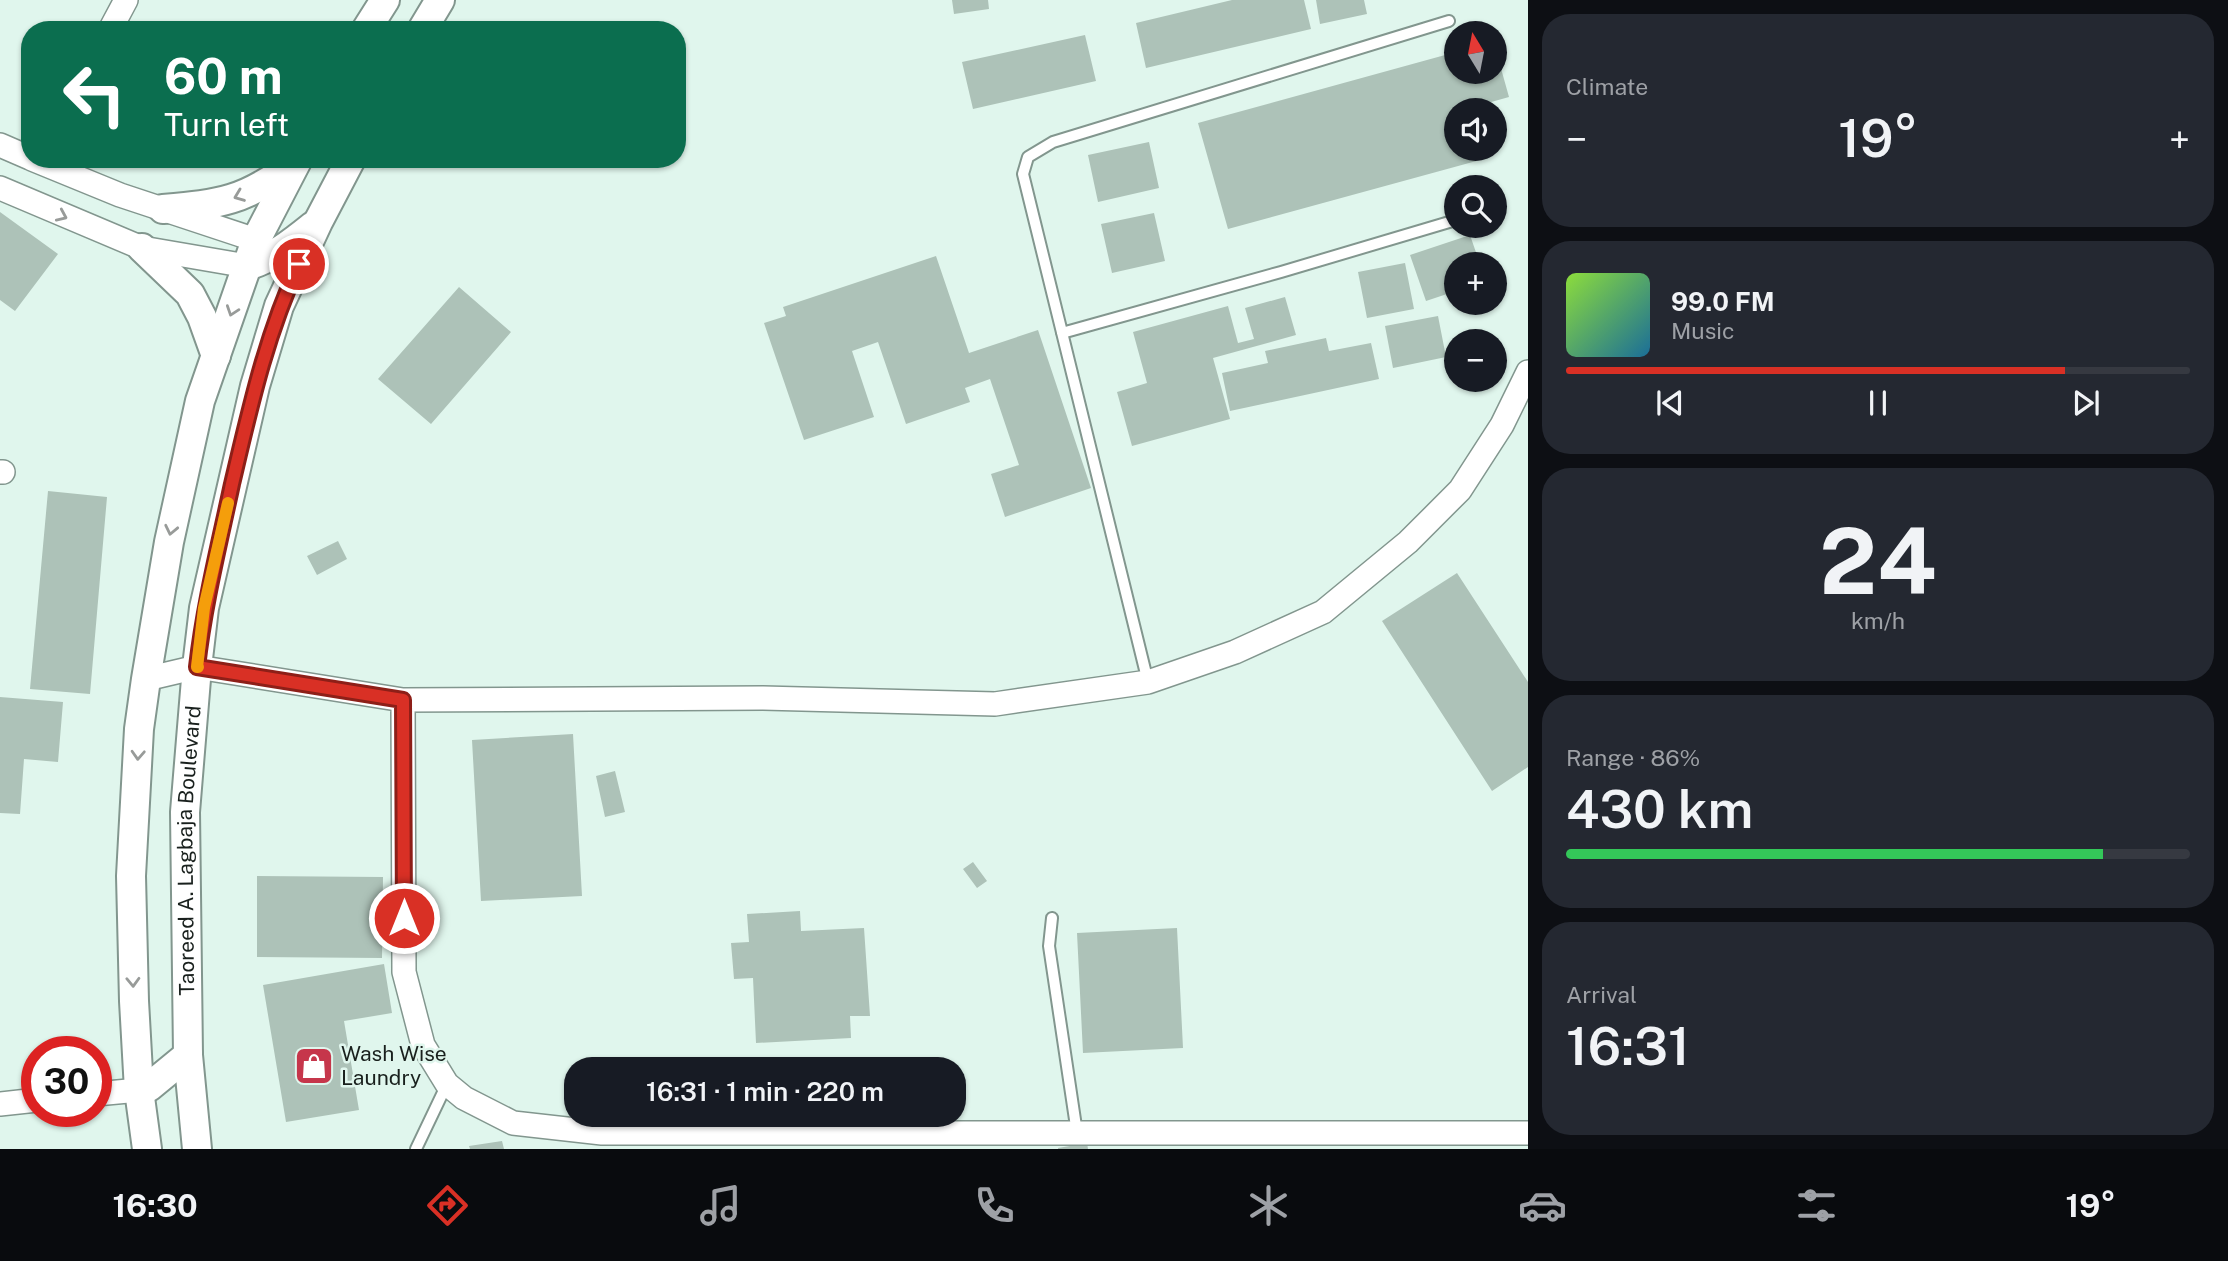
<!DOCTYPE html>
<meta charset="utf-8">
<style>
:root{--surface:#171b24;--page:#242831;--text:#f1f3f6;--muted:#9ea1a6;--line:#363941;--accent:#d93025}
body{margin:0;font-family:"Public Sans",sans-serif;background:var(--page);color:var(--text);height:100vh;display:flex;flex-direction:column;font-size:26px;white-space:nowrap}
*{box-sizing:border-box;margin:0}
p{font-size:23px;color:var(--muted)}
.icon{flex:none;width:38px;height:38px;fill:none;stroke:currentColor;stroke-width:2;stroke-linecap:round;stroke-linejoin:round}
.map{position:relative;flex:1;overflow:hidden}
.panel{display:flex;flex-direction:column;gap:14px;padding:14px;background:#0d0f14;width:700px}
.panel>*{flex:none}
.banner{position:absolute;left:21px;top:21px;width:665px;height:147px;border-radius:28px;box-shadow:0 2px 5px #0004;background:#0b6e4f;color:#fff;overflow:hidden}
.needle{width:46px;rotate:350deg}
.tools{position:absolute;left:1444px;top:21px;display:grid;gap:14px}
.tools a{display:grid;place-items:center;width:63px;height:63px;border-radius:50%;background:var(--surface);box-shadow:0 2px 5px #0004;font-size:35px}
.speed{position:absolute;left:21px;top:1036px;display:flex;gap:14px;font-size:35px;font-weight:700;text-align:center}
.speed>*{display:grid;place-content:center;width:91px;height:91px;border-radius:50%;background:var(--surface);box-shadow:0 2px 5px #0004;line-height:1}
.speed .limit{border:10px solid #d22;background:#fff;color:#111}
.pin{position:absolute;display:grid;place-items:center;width:60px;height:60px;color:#fff;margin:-30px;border:4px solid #fff;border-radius:50%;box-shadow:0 2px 7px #0007}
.me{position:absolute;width:77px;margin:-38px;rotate:0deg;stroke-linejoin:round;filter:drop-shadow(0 0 5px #0008)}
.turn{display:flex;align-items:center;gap:24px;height:147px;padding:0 28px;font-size:32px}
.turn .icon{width:91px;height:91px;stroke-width:2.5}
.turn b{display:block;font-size:49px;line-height:60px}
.big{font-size:52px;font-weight:600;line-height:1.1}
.panel .tile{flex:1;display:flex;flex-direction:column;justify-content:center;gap:10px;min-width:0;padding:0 24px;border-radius:28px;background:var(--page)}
.panel .dial{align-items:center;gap:0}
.dial b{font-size:91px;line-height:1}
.song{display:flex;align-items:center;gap:21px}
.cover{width:84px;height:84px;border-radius:10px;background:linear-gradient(135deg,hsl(90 70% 55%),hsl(200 70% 35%))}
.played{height:7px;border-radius:4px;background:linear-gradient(90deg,var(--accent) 80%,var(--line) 80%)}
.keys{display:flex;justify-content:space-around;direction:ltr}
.heat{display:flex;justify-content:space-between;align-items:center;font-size:38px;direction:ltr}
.charge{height:10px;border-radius:5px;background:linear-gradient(90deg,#34c759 86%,var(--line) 0)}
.trip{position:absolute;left:564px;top:1057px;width:402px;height:70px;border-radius:28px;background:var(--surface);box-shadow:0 2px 5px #0004;font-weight:600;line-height:70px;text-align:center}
.tabs{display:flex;height:112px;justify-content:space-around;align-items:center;background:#090b0e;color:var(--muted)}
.tabs .icon{width:49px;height:49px}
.tabs .active{color:var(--accent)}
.tabs b{font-size:32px;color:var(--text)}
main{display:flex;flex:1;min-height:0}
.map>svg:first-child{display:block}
.building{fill:#adc2b8}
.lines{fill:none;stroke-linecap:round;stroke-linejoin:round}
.service-casing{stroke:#82968e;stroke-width:14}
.minor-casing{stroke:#82968e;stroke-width:26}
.tertiary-casing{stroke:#82968e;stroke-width:32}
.service{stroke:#fff;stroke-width:10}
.minor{stroke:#fff;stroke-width:23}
.tertiary{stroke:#fff;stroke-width:28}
.oneway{stroke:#989b99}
.route-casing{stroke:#8d1f18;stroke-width:18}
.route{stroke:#d93025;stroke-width:12}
.slow{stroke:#f59e0b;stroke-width:12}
.labels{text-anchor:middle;stroke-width:5;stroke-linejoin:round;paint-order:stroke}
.street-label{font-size:21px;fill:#19201d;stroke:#e0f6ed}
.poi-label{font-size:21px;fill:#19201d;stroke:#e0f6ed;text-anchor:start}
</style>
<main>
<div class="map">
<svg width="1528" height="1149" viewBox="0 0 1528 1149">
<rect width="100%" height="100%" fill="#e0f6ed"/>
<path class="building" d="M952,0H988L989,9L954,14Z
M1232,0H1304L1311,29L1146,68L1136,23Z
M1316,0H1364L1367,14L1320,24Z
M1085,35L1096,81L973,109L962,62Z
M1495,47L1509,97L1477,106L1479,110H1456V149H1489L1491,157L1228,229L1198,123L1456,52V72H1494Z
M1149,142L1159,188L1098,202L1088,155Z
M0,212L58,254L15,311L0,300Z
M1154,213L1165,261L1112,273L1101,224Z
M1470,235L1480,264H1456V291L1426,301L1410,255Z
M936,256L969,353L1038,330L1091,488L1005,517L991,474L1019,465L990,379L965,388L970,402L906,424L878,342L852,351L874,417L804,440L764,323L786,316L783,307Z
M1405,263L1414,309L1367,318L1358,272Z
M459,287L511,332L431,424L378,379Z
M1285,297L1296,335L1213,358L1230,419L1132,446L1117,392L1147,383L1133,332L1228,306L1238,343L1254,339L1245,308Z
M1438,316L1446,357L1393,368L1385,326Z
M1326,338L1329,351L1371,343L1379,379L1230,411L1222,373L1268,363L1265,351Z
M48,491L107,497L90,694L30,689Z
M338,541L347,559L317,575L307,556Z
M1457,573L1528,682V767L1492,791L1382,621Z
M0,697L63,702L58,762L24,759L20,814L0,813Z
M573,734L582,896L481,901L472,740Z
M615,771L625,812L605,817L596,776Z
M973,862L987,881L977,888L963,869Z
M257,876L383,877L382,958L257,957Z
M800,911L801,931L864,928L870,1016H850L851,1038L756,1043L753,978L734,979L731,943L749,942L747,914Z
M1177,928L1183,1048L1083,1053L1077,933Z
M384,964L392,1013L344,1021L359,1110L286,1122L263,985Z
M502,1141L504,1149H470L469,1146Z
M1087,1143L1088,1149H1058V1148Z"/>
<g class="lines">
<g class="service-casing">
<path id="service" d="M1062,333L1281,272L1456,220
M1148,682L1023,174L1028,157L1053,142L1449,21
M1052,918L1049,946L1077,1133
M416,1149L447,1084"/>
</g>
<g class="minor-casing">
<path id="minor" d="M110,30L126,0
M0,145L30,158
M32,159L120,195L256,240
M0,188L142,248L247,266
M0,472H3
M146,679L197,667L403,700L763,698L995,704L1148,682L1235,652L1323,612L1408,542L1460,490L1502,425L1528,372
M403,700L404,972L423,1045L447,1084L464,1098L513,1123L602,1133H1528
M96,1094L139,1090
M0,1104L37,1100"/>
</g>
<g class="tertiary-casing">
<g id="tertiary">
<path d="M366,30L385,0"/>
<path d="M422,30L440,0"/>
<path d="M163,209C220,204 245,201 292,165"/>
<path d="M142,248L190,294L202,317L216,356"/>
<path d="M247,266C273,258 292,243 313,226"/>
<path d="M139,1090L149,1087L188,1055"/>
<path d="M147,1149L139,1090L134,1001L131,876L139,729L146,679L169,542L200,401L256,240L298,159"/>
<path id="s1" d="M197,1149L188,1055L185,812L197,667L204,608L255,386L279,306L318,222L351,159"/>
</g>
</g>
<use href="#service" class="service"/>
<use href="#minor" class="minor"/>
<use href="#tertiary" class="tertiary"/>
</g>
<defs><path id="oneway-chevron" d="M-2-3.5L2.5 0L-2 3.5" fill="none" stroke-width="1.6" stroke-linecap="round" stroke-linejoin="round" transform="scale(1.75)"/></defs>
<g class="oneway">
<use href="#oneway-chevron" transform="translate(239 196) rotate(159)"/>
<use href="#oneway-chevron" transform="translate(62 216) rotate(24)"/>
<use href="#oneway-chevron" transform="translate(232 311) rotate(109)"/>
<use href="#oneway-chevron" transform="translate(171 530) rotate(102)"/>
<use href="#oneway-chevron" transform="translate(138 755) rotate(93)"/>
<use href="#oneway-chevron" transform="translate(133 982) rotate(88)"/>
</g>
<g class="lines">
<g class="route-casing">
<path id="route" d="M299,264C266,335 250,408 232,484C219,545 204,605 197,667L403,700L404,918"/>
</g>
<use href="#route" class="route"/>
<path class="slow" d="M198,667H197L204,608L228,503"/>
</g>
<defs>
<g id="shop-square" transform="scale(2.0125)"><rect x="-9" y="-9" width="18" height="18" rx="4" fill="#c6364b" stroke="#e0f6ed"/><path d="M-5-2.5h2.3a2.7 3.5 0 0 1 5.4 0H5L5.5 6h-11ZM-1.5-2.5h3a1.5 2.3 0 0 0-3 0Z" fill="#fff"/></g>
</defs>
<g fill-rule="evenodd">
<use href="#shop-square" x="314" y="1066"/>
</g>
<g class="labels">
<g class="street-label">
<text dy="7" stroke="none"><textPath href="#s1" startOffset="299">Taoreed A. Lagbaja Boulevard</textPath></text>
</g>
<g class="poi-label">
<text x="341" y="1061">Wash Wise<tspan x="341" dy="24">Laundry</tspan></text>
</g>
</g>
</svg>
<div class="tools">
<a><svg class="needle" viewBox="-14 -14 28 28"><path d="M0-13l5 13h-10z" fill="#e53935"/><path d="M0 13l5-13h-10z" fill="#9ea1a6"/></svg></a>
<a><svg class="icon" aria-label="sound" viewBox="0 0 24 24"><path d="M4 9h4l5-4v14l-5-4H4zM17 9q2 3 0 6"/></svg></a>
<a><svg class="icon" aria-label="search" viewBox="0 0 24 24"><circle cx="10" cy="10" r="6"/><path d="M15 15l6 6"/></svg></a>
<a>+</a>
<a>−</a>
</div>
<div class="speed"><div class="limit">30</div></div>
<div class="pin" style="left:299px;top:264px;background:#d93025"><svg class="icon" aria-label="arrive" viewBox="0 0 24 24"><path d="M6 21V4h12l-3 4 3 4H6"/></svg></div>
<svg class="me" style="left:404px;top:918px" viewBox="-20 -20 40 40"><circle r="17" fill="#d93025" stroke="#fff" stroke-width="3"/><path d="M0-11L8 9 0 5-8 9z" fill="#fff"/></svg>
<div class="trip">16:31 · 1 min · 220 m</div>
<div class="banner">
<div class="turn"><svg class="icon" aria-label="left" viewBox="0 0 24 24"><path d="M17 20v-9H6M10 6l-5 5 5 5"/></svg><div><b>60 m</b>Turn left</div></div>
</div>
</div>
<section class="panel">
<div class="tile"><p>Climate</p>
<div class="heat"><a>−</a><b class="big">19°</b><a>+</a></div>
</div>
<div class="tile">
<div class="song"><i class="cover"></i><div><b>99.0 FM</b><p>Music</p></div></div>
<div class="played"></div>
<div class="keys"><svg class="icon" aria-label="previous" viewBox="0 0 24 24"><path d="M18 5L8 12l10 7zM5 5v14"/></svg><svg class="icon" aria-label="pause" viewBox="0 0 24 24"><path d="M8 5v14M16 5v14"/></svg><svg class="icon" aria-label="next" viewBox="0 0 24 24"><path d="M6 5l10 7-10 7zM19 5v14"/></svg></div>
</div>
<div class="tile dial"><b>24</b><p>km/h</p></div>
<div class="tile"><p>Range · 86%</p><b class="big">430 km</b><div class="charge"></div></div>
<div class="tile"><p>Arrival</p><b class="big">16:31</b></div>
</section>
</main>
<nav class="tabs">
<b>16:30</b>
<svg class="icon active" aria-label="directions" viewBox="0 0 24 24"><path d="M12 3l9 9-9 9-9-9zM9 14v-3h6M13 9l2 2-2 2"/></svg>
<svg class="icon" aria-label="music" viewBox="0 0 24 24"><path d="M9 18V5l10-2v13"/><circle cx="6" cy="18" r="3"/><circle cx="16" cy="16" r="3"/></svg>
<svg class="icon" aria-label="phone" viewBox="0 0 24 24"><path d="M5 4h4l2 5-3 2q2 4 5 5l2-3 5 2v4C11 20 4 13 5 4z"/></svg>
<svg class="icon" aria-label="climate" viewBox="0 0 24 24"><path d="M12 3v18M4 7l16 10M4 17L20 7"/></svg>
<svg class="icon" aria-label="car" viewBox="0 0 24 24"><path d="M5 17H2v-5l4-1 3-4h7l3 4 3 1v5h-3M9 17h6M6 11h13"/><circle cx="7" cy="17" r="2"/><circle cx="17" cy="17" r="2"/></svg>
<svg class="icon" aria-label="filters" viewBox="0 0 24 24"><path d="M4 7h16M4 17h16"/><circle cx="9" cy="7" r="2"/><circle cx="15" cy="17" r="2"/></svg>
<b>19°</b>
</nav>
